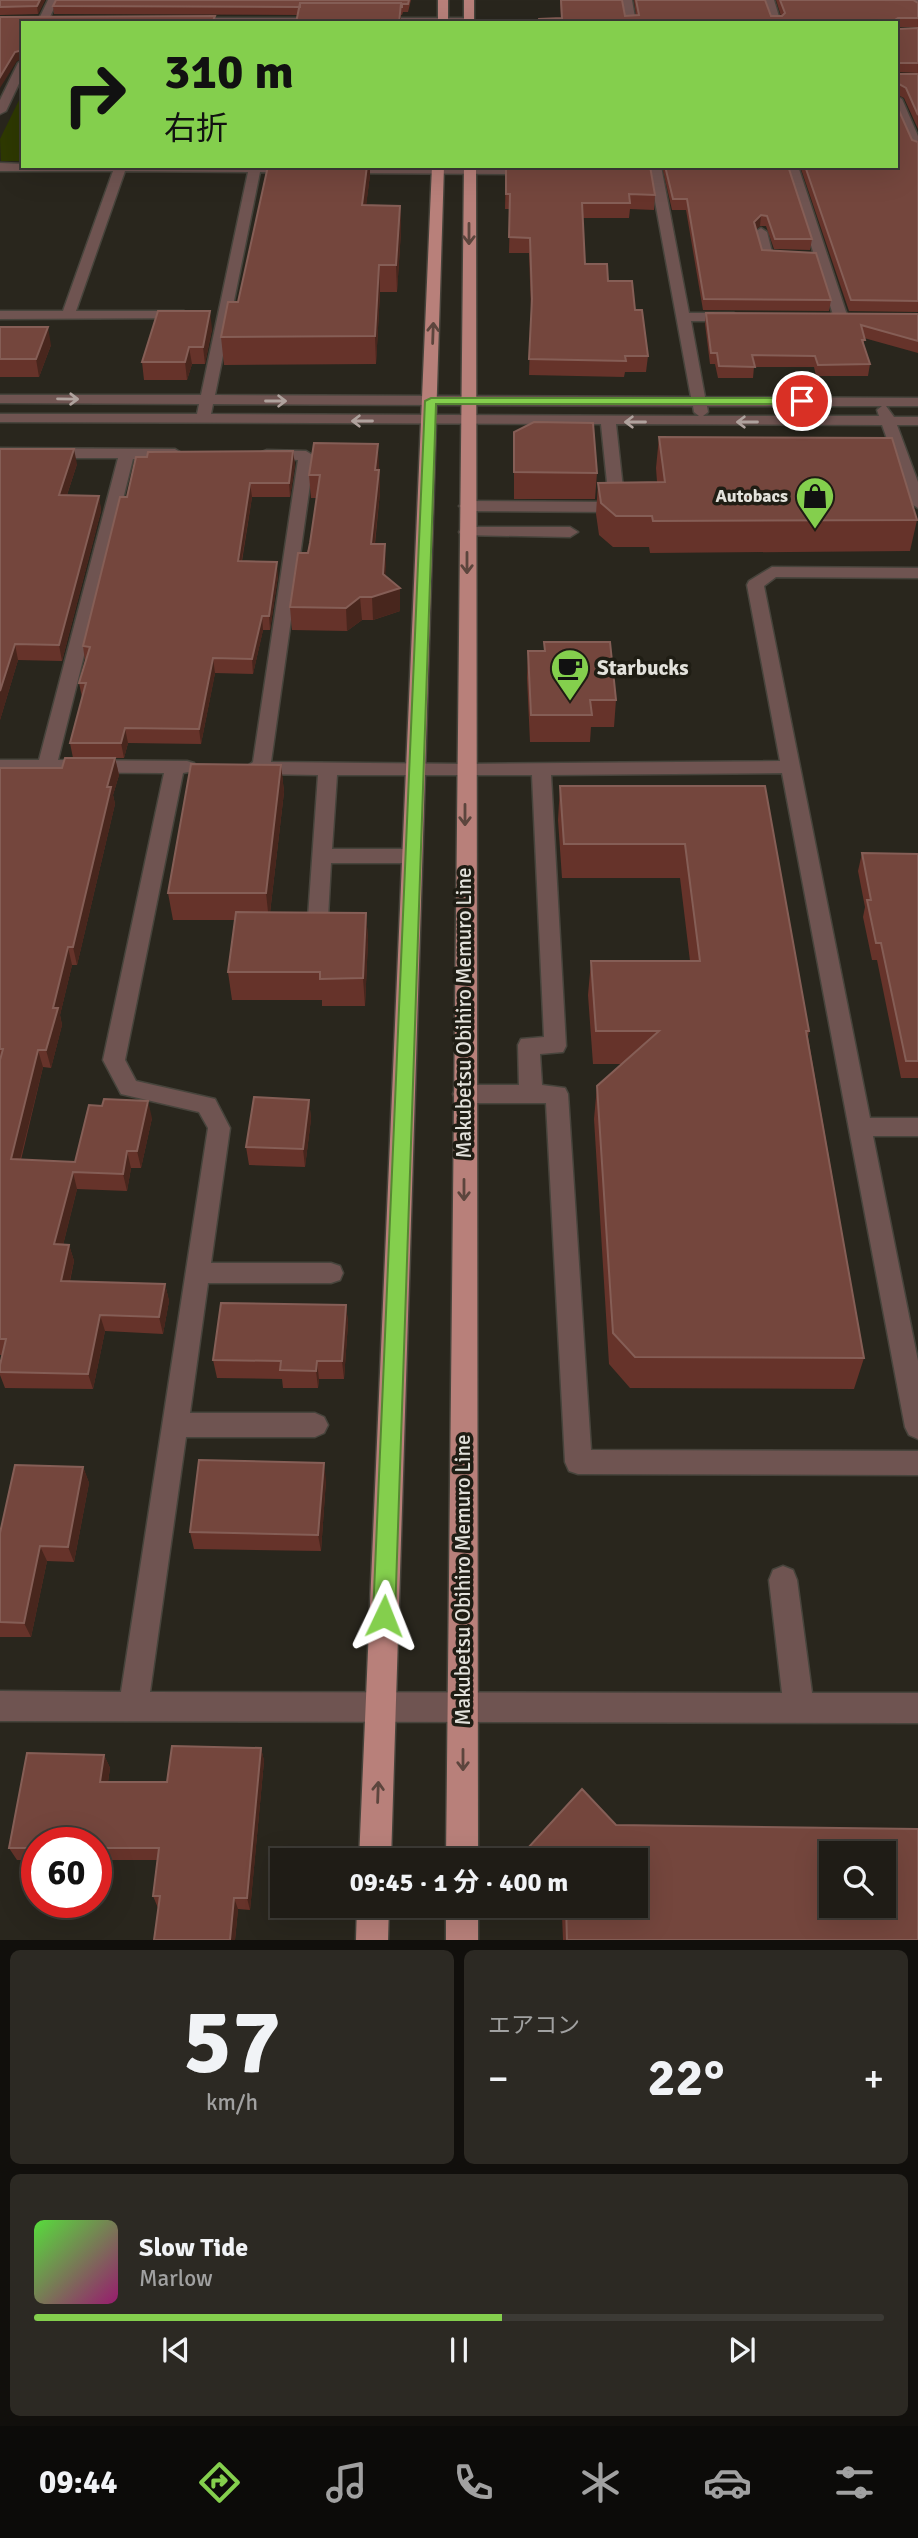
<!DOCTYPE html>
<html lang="ja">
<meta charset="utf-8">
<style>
:root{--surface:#1f1c16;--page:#2c2923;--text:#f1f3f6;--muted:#a1a1a1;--line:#3c3a35;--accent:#84cf4d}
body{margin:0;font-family:Signika,"Noto Sans JP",sans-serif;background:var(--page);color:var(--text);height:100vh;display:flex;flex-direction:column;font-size:26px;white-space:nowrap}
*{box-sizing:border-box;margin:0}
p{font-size:23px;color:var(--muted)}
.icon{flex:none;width:38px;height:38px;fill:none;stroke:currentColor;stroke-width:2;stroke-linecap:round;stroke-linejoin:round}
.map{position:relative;height:1940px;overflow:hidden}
.details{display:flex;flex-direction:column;gap:10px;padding:10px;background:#110f0c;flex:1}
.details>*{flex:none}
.guide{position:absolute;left:21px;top:21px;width:877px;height:147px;border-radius:0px;box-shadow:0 7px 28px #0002,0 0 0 2px var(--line);background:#84cf4d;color:#111;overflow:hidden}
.buttons{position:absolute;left:819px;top:1841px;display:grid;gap:14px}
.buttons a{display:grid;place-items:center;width:77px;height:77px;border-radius:0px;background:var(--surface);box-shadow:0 7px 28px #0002,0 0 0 2px var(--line);font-size:35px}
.speed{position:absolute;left:21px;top:1827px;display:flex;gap:14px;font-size:35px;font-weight:700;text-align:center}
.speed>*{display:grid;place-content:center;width:91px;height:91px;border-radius:50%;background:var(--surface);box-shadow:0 7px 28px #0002,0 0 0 2px var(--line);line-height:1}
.speed .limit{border:10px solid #d22;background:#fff;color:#111}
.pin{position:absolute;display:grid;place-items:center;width:60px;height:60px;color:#fff;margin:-30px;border:4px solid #fff;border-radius:50%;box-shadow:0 2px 7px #0007}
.me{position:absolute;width:77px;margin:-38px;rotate:2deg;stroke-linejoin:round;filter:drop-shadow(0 0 5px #0008)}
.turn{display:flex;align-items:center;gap:24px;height:147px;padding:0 28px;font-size:32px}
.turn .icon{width:91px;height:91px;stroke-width:2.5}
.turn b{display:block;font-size:49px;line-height:60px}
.big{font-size:52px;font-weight:700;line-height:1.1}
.details .tile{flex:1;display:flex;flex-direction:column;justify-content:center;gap:10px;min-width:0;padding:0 24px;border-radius:10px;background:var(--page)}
.details .dial{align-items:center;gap:0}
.dial b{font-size:91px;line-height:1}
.song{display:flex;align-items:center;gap:21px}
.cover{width:84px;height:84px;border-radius:10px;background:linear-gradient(135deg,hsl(110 70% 55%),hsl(320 70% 35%))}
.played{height:7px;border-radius:4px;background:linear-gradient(90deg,var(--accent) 55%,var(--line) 55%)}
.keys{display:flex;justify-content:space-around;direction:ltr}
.heat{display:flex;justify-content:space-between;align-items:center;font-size:38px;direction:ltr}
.details .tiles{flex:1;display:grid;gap:10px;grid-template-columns:1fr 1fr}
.tile:last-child{grid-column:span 2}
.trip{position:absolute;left:270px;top:1848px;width:378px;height:70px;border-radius:0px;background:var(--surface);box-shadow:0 7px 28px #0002,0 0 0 2px var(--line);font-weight:700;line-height:70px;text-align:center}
.dock{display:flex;height:112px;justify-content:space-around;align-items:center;background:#0c0b09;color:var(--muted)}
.dock .icon{width:49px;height:49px}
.dock .on{color:var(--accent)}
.dock b{font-size:32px;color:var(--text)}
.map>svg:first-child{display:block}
.green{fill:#2e3902}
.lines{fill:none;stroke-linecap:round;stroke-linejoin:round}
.minor-casing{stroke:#47443c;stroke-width:3}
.major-casing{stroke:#47443c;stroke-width:3}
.minor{fill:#6f5451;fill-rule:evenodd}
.major{fill:#b8807a;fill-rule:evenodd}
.wall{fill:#66332a}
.shaded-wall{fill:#48261d}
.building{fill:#74463d;stroke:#855e56;stroke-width:2;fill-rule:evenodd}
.oneway{stroke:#5c453d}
.oneway2{stroke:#afa29d}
.route{fill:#84cf4d;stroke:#568732;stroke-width:2}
.labels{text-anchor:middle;stroke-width:7;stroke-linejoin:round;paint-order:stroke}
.far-poi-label{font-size:18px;font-weight:bold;fill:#e3e2dc;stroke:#1f1d14;text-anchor:end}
.poi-label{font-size:21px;font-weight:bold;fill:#e3e2dc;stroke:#1f1d14;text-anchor:start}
.street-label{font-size:21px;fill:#e3e2dc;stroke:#1f1d14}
</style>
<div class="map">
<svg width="918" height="1940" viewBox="0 0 918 1940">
<rect width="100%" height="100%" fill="#29261d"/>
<path class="green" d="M23,92V161H1L0,139Z"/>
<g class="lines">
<g class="minor-casing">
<path id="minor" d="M48,0H58L47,23H37Z
M622,0H632L636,23H626Z
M764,0H774L781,23H771Z
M909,0H918V10L914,9Z
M188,18H323L328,21L184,23V19Z
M373,18H469L474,21L369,23V19Z
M23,60V75L6,111L0,114V100L18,63Z
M896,96L902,99L918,136V152L912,149L896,112Z
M0,163L23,164V166H299V172L295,173L260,172L215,395L691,397L650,174H622L616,170L622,166H661L689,313H734L741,317L734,321H691L705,397L918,398V406H886L894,417H918V425H897L918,482V508L910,503L882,425L616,424L625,507L617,512L467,511L459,506L467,501L609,502L601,424L0,422V414H197L199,404L0,403V395H201L248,172L125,171L76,311H184L191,315L189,318L0,319V311H63L113,171H0ZM213,404L693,406L694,412L699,416L211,414ZM707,406H882L877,410L879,416H703L708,412Z
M339,166H533L539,170L533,174L342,173L336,169Z
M786,166H798L848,318L846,321H836L834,318Z
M761,228L767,232L772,252L795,254V260L762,259L755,232Z
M0,448L175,449L183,454L175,459H133L58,760L187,761L194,763L196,767L194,771L183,773L125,1060L136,1081L215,1099L230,1128L211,1263H331L340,1266L343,1273L340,1280L331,1283H208L190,1413H315L324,1417L328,1425L324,1433L315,1437H186L150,1692L782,1693L769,1580L773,1570L783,1566L793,1570L797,1580L812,1693H918V1723L0,1721V1691L121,1692L208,1128L199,1112L121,1094L103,1060L164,773L0,772V760H39L118,458H0Z
M267,450L306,451L314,456L271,762L465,764L780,761L747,585L749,581L772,567L918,568V578L776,577L764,586L870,1118H918V1136H873L918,1361V1439L909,1435L905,1427L782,773L551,775L566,1046L563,1052L540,1054L542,1085L565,1088L568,1094L591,1450L918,1451V1475L578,1474L569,1471L565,1462L546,1103H464L456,1100L453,1094L456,1088L464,1085H519L518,1045L521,1039L544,1037L532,775H337L332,849H411L418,851L421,856L418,861L411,863H331L328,917L325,922L318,924L311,922L308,917L318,775L254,774L247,772L245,768L253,762L298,460L262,458L259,455L262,452Z
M467,527H570L578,532L570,537L461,535L459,532L461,529Z"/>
</g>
<g class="major-casing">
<path id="major" d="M438,0H448V23H438Z
M464,0H474V23H464Z
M432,166H444L391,1860H359Z
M464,166H476L478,1860H446Z
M357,1906H389L388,1940H356Z
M446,1906H478V1940H446Z"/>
</g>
<use href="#minor" class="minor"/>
<use href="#major" class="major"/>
</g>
<path class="wall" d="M0,0H45L38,14L0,15Z
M56,0H411L408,12H403L402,15H401V23H296L298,15L54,14L53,6Z
M560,0H622L625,16L636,15L634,0H765L771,16H781L776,0H913L918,3V27H897L898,29L918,28V73L896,72L898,74H918V129L904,98L896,94L561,18Z
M912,140L918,142V312L849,311L800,166H896Z
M506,166L655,195L654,210L630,209L629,218H583L585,264L608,281L635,310L648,356L646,372H625L624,377L529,375L531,311L529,253H509L510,209H505Z
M662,166H788L812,239L810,250L774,249L766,226H760L756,229L762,250L831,300L829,311L703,310L686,210H672Z
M370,175L366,205L400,206L401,231L397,292H380L376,364L224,365L221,337L238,302Z
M706,313L918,314V353L864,338V347L870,364L868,376H816L814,367H754L753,378H718L715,364H710L705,324Z
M0,327L51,345L39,377H0Z
M212,329L205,364H192L187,380H144L142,362Z
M514,432L597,473L595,499H514Z
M659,437L917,520L910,551L650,553L649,547H613L599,535L596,514L598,483L657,482L656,468Z
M0,449L77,464L67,495L99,496L101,511L62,661L18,660L0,720Z
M293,451L295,465L290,497H252L242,561L278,576L270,630H263L253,674L215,673L201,744L128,743L124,758H115L119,775L113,795L115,804L77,965H72L60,1015L62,1025L51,1068L43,1067L21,1160L75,1162L152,1118L141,1168H131L127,1191L77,1189L63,1245H69L74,1261L70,1281L165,1284L169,1301L163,1334L105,1331L93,1389L5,1388L0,1375V1365L2,1355H0V768H62L73,758L70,743L82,697L79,683L85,661L83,646L127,497Z
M379,466L380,492L375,544H385V576L400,611L373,620H362L347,631L292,630L290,607L310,543L317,498H311L309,475Z
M544,642L616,700L614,727H591L590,742H530L527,678L528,651H544Z
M281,765L284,792L270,913H366L368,940L365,1006H322V1000H232L228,972L235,920H173L168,893Z
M560,786H765L809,1031L808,1037L864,1358L854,1389L630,1388L609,1364L594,1119L597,1086L621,1064H593L588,995L591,961H690L680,878H562L558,820Z
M862,853L918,854V1078H901L877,960H872L863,917L865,907L858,871Z
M309,1100L311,1119L305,1167L249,1165L246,1147Z
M346,1305L348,1323L344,1379H319L318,1388H283L282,1379L217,1378L213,1360Z
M83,1467L89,1483L74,1562L47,1561L31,1637H0V1533Z
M326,1480L321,1551L194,1549L190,1532Z
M261,1748L264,1761L250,1910L238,1909L235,1940H154L158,1908L153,1896L157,1860H96V1843H37V1860H17L9,1848L104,1755L110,1768L108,1782H167Z
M616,1825L918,1940H563L562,1915L555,1906H635V1860H526L527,1849Z"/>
<path class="shaded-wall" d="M40,0H45L38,14L37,6Z
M401,3V23H399Z
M23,50V59L17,61L0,88V77L15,52Z
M367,166H370V175L363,231L362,205Z
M400,206L401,231L397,292L396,265Z
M761,215L760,226L752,233L754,222Z
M379,265L380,292L376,364L375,336Z
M210,311L212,329L205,364L203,347Z
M48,327L51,345L39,377L36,359Z
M189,347L192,364L187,380L185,362Z
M378,444L379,466L376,492L375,470Z
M74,449L77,464L62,510L59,495Z
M293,451L295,465L290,497L289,483Z
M379,470L380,492L372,567L371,544Z
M250,483L252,497L239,576L238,561Z
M99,496L101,511L62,661L59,645Z
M385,544L386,567L384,593L400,588V611L373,620L372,597L383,574Z
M277,562L278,576L270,630L269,616Z
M360,597L362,620L347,631L346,608Z
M262,616L263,630L253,674L252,659Z
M15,644L18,660L0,720V691Z
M213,658L215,673L201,744L199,729Z
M125,728L128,743L124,758L121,743Z
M115,758L119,775L113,795L115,804L77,965L73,947L107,787Z
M281,765L284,792L269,921L266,893Z
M366,913L368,940L365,1006L363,978Z
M68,947L72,965L60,1015L62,1025L51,1068L46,1050L53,1008Z
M38,1050L43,1067L16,1176L11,1159Z
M309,1100L311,1119L305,1167L303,1149Z
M148,1101L152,1118L141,1168L137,1151Z
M127,1151L131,1168L127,1191L123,1174Z
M73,1172L77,1189L59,1261L54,1244Z
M69,1245L74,1261L66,1297L61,1281Z
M165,1284L169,1301L163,1334L159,1317Z
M346,1305L348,1323L344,1379L342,1361Z
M100,1315L105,1331L93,1389L88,1374Z
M317,1361L319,1379L318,1388L316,1371Z
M324,1463L326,1480L321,1551L318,1535Z
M83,1467L89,1483L74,1562L68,1547Z
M40,1546L47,1561L31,1637L24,1623Z
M261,1748L264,1761L250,1910L247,1898Z
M104,1755L110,1768L106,1795L100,1782Z
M234,1898L238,1909L235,1940H230Z"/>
<path class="building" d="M0,0H40L37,6L0,7Z
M56,0H409L408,4H402V7H401V3H300V7L53,6Z
M561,0H622L625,16L639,15L636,0H765L771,16H782L785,13L780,0H913L918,3V18H898L895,20L896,23H538L539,19L562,18Z
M300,3H401L399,23H296Z
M215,16L212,23H23V50L15,52L0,77V17Z
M896,24L898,29L918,28V63H898L896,68Z
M896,72L898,74H918V115L906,88L897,83L896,96Z
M896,104L912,140L918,142V301L851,300L805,166H896Z
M268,166H367L362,205L400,206L396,265H379L375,336L221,337L228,302H238Z
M506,166H650L655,195L629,194L630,203H582L585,264H607L608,281H632L635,310H642L648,356H625L626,361L529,359L532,299L530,238L509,237L510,194H506Z
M665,166H788L812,239H775L767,216L761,215L754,222L762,250L816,253L831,300L704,299L687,199H673Z
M158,311H210L203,347H189L185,362H142Z
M706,313L918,314V341L861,325L865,340H862L870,364L818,365L815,356L752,355L755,367L719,366L717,353H711Z
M0,327H48L36,359H0Z
M534,422L593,423L597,473L514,472V432Z
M659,437L892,438L917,520L653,521L652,516H616L601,503L598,483L665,482Z
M314,443L378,444L375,470H379L371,544H385L383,574L400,588L372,597H360L346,608L290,607L298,553H308L310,543L320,475H309Z
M0,449H74L59,495L99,496L59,645L15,644L0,691Z
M293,451L289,483H250L238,561L277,562L269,616H262L252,659L213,658L199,729L125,728L121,743H70L86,683H79L90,647L83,646L120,497H127L136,457H147L148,452Z
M544,642H610L616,700H590L592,715H531L528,651H545Z
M65,758H115L107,787H111L73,947H68L53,1008H58L46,1050H38L11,1159L75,1162L89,1105L102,1106L104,1099L148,1101L137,1151H127L123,1174L73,1172L54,1244L69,1245L61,1281L165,1284L159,1317L100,1315L88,1374L0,1372V1365L6,1339H0V1060L3,1049H0V768H62Z
M191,764L281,765L266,893H168Z
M560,786H765L809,1031H806L864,1358L635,1357L613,1333L597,1086L659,1031H596L591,961H700L685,844H564Z
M862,853L918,854V1061H906L881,943H876L867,900H871Z
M236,912L366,913L363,978L320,979V972H228Z
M254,1097L309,1100L303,1149L246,1147Z
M221,1303L346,1305L342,1361H317L316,1371L280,1370L281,1361L213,1360Z
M199,1460L324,1463L318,1535L190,1532Z
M15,1465L83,1467L68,1547L40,1546L24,1623L0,1622V1533Z
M172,1746L261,1748L247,1898H234L230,1940H154L160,1896H153L159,1848H96V1843H37V1848H9L27,1753L104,1755L100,1782H167Z
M582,1789L616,1825L918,1829V1940H567L566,1906H635V1860H536L527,1849ZM831,1853H884V1906H831Z"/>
<defs><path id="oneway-shaft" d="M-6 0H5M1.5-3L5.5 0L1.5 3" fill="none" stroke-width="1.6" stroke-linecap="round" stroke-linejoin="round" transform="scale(1.75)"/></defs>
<g class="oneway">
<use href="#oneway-shaft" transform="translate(469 234) rotate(90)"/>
<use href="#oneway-shaft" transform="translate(433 333) rotate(-88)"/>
<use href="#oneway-shaft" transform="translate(467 563) rotate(90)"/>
<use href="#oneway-shaft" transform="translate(465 815) rotate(90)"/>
<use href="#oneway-shaft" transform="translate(464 1190) rotate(90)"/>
<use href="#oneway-shaft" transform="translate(463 1760) rotate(90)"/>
<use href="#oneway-shaft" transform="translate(378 1792) rotate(-88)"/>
</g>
<g class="oneway2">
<use href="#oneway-shaft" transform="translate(68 399) rotate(1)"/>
<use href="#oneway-shaft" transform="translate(276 401)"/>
<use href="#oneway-shaft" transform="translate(362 421) rotate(-180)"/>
<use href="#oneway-shaft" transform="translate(635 422) rotate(-180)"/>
<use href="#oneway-shaft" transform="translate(747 422) rotate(180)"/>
</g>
<path class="route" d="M802,398L808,401L806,404H436L395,1616L392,1624L384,1627L376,1624L373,1616L425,401L431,398Z"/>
<defs>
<g id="shop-pin" transform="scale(2.0125)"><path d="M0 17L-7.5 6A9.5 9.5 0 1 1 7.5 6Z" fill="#84cf4d" stroke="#1f1d14"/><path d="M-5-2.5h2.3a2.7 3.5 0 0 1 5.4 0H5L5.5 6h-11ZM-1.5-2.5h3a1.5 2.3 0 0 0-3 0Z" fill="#111"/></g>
<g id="cafe-pin" transform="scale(2.0125)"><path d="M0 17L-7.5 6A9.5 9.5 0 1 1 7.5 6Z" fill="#84cf4d" stroke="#1f1d14"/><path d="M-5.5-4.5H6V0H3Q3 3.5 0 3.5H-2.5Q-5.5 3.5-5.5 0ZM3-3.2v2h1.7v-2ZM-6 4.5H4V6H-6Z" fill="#111"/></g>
</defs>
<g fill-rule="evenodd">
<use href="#shop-pin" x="815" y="496"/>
<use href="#cafe-pin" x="570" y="668"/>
</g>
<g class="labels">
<g class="far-poi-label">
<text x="788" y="502">Autobacs</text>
</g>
<g class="poi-label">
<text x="597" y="675">Starbucks</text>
</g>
<g class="street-label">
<text transform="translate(464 1013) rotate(-90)" y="7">Makubetsu Obihiro Memuro Line</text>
<text transform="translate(463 1580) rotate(-90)" y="7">Makubetsu Obihiro Memuro Line</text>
</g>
</g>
</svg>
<div class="buttons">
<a><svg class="icon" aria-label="search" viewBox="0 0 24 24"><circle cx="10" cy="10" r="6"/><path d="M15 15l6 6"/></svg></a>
</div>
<div class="speed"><div class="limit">60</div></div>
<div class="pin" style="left:802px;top:401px;background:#d93025"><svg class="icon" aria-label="arrive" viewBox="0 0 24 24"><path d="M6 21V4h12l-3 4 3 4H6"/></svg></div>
<svg class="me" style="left:384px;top:1616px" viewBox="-20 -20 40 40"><path d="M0-17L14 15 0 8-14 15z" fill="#84cf4d" stroke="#fff" stroke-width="4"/></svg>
<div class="trip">09:45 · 1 分 · 400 m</div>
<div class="guide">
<div class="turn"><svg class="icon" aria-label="right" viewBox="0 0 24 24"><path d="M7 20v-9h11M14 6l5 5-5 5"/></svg><div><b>310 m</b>右折</div></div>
</div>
</div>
<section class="details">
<div class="tiles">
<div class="tile dial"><b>57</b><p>km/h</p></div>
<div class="tile"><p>エアコン</p>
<div class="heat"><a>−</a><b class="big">22°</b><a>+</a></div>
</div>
<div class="tile">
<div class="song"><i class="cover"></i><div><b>Slow Tide</b><p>Marlow</p></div></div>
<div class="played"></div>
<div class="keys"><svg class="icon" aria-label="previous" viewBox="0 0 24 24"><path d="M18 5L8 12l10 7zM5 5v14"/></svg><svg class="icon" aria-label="pause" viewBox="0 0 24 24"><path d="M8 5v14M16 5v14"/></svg><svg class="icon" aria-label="next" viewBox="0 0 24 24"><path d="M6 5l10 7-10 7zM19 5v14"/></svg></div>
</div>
</div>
</section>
<nav class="dock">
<b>09:44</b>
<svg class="icon on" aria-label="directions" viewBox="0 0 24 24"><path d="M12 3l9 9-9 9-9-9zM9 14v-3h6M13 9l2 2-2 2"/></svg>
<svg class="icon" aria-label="music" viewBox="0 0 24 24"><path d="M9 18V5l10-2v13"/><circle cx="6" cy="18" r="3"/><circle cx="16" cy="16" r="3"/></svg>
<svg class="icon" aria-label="phone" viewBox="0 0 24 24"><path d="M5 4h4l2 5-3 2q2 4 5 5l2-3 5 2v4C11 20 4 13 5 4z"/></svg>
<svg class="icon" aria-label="climate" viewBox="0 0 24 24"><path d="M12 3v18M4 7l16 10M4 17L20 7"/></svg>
<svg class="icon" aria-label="car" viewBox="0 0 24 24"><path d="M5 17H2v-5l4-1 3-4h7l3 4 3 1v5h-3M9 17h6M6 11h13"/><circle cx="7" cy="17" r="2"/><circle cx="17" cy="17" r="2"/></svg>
<svg class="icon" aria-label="filters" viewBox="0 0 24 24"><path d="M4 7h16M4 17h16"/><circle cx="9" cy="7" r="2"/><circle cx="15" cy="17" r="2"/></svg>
</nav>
